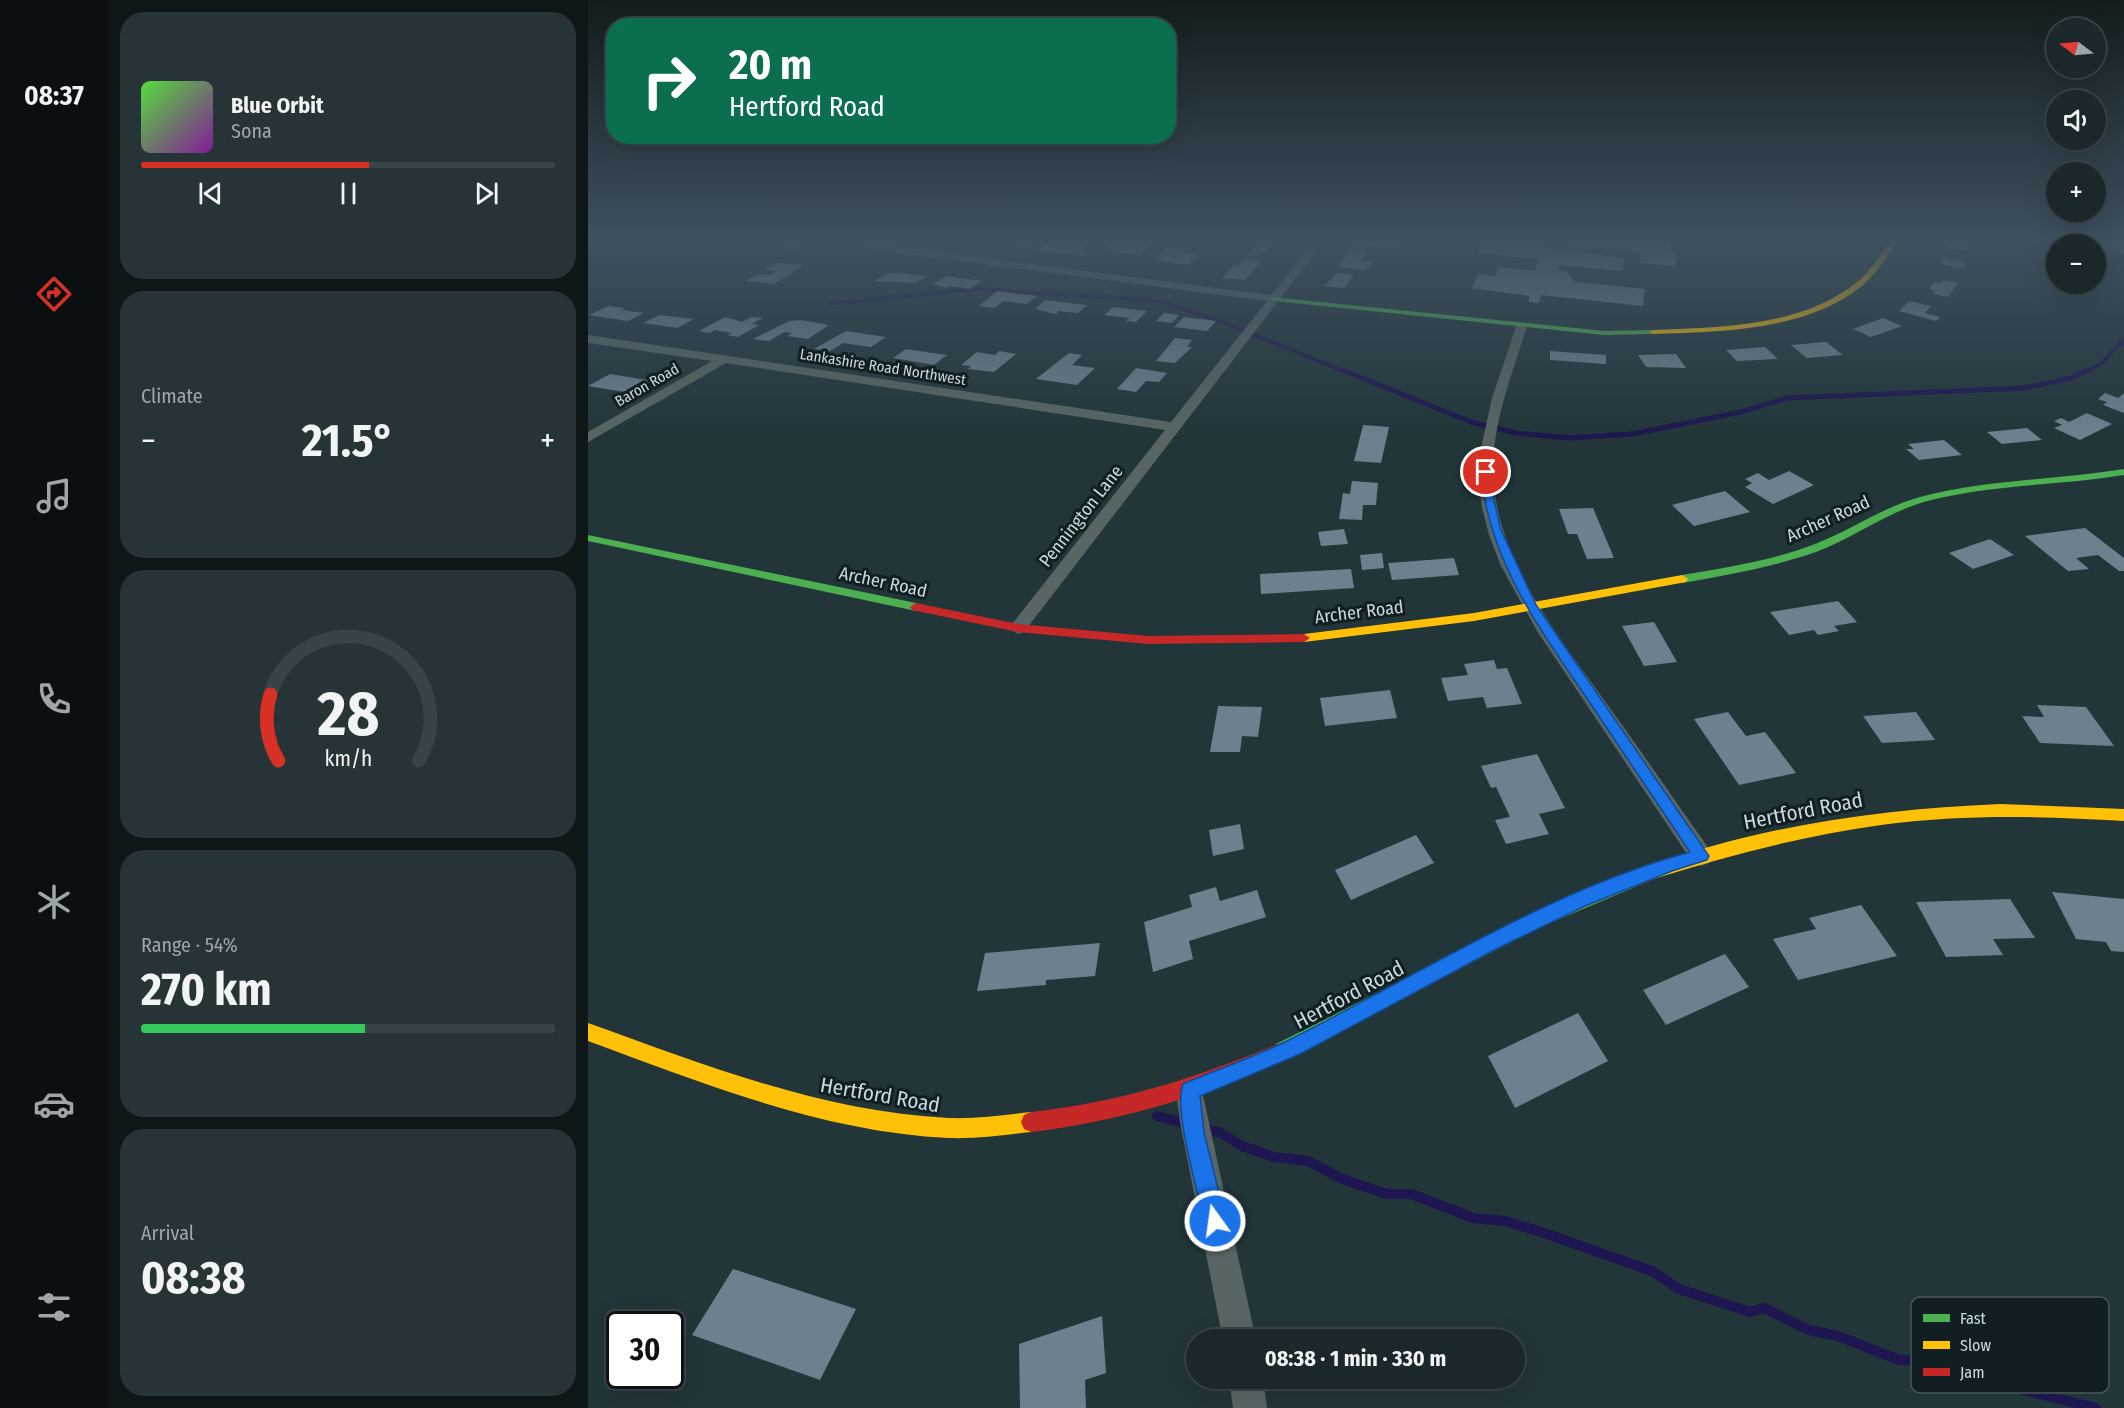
<!DOCTYPE html>
<meta charset="utf-8">
<style>
:root{--surface:#1a282b;--page:#273437;--text:#f1f3f6;--muted:#9fa6a9;--line:#384447;--accent:#d93025}
body{margin:0;font-family:"Fira Sans Condensed",sans-serif;background:var(--page);color:var(--text);height:100vh;display:flex;flex-direction:column;font-size:22px;white-space:nowrap}
*{box-sizing:border-box;margin:0}
p{font-size:20px;color:var(--muted)}
.icon{flex:none;width:33px;height:33px;fill:none;stroke:currentColor;stroke-width:2;stroke-linecap:round;stroke-linejoin:round}
.map{position:relative;flex:1;overflow:hidden}
.sheet{display:flex;flex-direction:column;gap:12px;padding:12px;background:#0e1618;width:480px}
.sheet>*{flex:none}
.banner{position:absolute;left:18px;top:18px;width:570px;height:126px;border-radius:24px;box-shadow:0 6px 24px #0002,0 0 0 2px var(--line);background:#0b6e4f;color:#fff;overflow:hidden}
.needle{width:39px;rotate:286deg}
.tools{position:absolute;left:1458px;top:18px;display:grid;gap:12px}
.tools a{display:grid;place-items:center;width:60px;height:60px;border-radius:50%;background:var(--surface);box-shadow:0 6px 24px #0002,0 0 0 2px var(--line);font-size:30px}
.speed{position:absolute;left:18px;top:1311px;display:flex;gap:12px;font-size:30px;font-weight:700;text-align:center}
.speed>*{display:grid;place-content:center;width:78px;height:78px;border-radius:50%;background:var(--surface);box-shadow:0 6px 24px #0002,0 0 0 2px var(--line);line-height:1}
.speed .limit{border:3px solid #111;border-radius:9px;background:#fff;color:#111}
.pin{position:absolute;display:grid;place-items:center;width:51px;height:51px;color:#fff;margin:-26px;border:3px solid #fff;border-radius:50%;box-shadow:0 2px 6px #0007}
.me{position:absolute;width:66px;margin:-33px;rotate:346deg;stroke-linejoin:round;filter:drop-shadow(0 0 4px #0008)}
.turn{display:flex;align-items:center;gap:21px;height:126px;padding:0 24px;font-size:27px}
.turn .icon{width:78px;height:78px;stroke-width:2.5}
.turn b{display:block;font-size:42px;line-height:51px}
.big{font-size:45px;font-weight:700;line-height:1.1}
.sheet .tile{flex:1;display:flex;flex-direction:column;justify-content:center;gap:9px;min-width:0;padding:0 21px;border-radius:24px;background:var(--page)}
.sheet .dial{align-items:center;gap:0}
.dial svg{height:156px;overflow:visible;fill:none;stroke:var(--line);stroke-width:7;stroke-linecap:round;text-anchor:middle}
.dial text{fill:var(--text);stroke:none}
.song{display:flex;align-items:center;gap:18px}
.cover{width:72px;height:72px;border-radius:9px;background:linear-gradient(135deg,hsl(110 70% 55%),hsl(290 70% 35%))}
.played{height:6px;border-radius:3px;background:linear-gradient(90deg,var(--accent) 55%,var(--line) 55%)}
.keys{display:flex;justify-content:space-around;direction:ltr}
.heat{display:flex;justify-content:space-between;align-items:center;font-size:33px;direction:ltr}
.charge{height:9px;border-radius:4px;background:linear-gradient(90deg,#34c759 54%,var(--line) 0)}
.trip{position:absolute;left:598px;top:1329px;width:339px;height:60px;border-radius:30px;background:var(--surface);box-shadow:0 6px 24px #0002,0 0 0 2px var(--line);font-weight:700;line-height:60px;text-align:center}
main{display:flex;flex:1;min-height:0}
.tabs{display:flex;flex-direction:column;width:108px;justify-content:space-around;align-items:center;background:#0a1011;color:var(--muted)}
.tabs .icon{width:42px;height:42px}
.tabs .current{color:var(--accent)}
.tabs b{font-size:27px;color:var(--text)}
.map>svg:first-child{display:block}
.lines{fill:none;stroke-linecap:round;stroke-linejoin:round}
.stream-far2{stroke:#1d1650;stroke-width:4}
.stream-far1{stroke:#1d1650;stroke-width:5}
.stream{stroke:#1d1650;stroke-width:10}
.building{fill:#6c808e}
.street{fill:#576664;fill-rule:evenodd}
.fast{fill:#4caf50;fill-rule:evenodd}
.slow{fill:#ffc107;fill-rule:evenodd}
.jam{fill:#c62828;fill-rule:evenodd}
.route{fill:#1a73e8;stroke:#114b97;stroke-width:1.5}
.labels{text-anchor:middle;stroke-width:6;stroke-linejoin:round;paint-order:stroke}
.far-street-label{font-size:15px;fill:#c8dade;stroke:#111f22}
.street-label{font-size:18px;fill:#c8dade;stroke:#111f22}
.near-street-label{font-size:21px;fill:#c8dade;stroke:#111f22}
.key{fill:#111f22;stroke:#48575a;stroke-width:1.5}
.key-label{font-size:16px;fill:#c8dade}
</style>
<main>
<nav class="tabs">
<b>08:37</b>
<svg class="icon current" aria-label="directions" viewBox="0 0 24 24"><path d="M12 3l9 9-9 9-9-9zM9 14v-3h6M13 9l2 2-2 2"/></svg>
<svg class="icon" aria-label="music" viewBox="0 0 24 24"><path d="M9 18V5l10-2v13"/><circle cx="6" cy="18" r="3"/><circle cx="16" cy="16" r="3"/></svg>
<svg class="icon" aria-label="phone" viewBox="0 0 24 24"><path d="M5 4h4l2 5-3 2q2 4 5 5l2-3 5 2v4C11 20 4 13 5 4z"/></svg>
<svg class="icon" aria-label="climate" viewBox="0 0 24 24"><path d="M12 3v18M4 7l16 10M4 17L20 7"/></svg>
<svg class="icon" aria-label="car" viewBox="0 0 24 24"><path d="M5 17H2v-5l4-1 3-4h7l3 4 3 1v5h-3M9 17h6M6 11h13"/><circle cx="7" cy="17" r="2"/><circle cx="17" cy="17" r="2"/></svg>
<svg class="icon" aria-label="filters" viewBox="0 0 24 24"><path d="M4 7h16M4 17h16"/><circle cx="9" cy="7" r="2"/><circle cx="15" cy="17" r="2"/></svg>
</nav>
<section class="sheet">
<div class="tile">
<div class="song"><i class="cover"></i><div><b>Blue Orbit</b><p>Sona</p></div></div>
<div class="played"></div>
<div class="keys"><svg class="icon" aria-label="previous" viewBox="0 0 24 24"><path d="M18 5L8 12l10 7zM5 5v14"/></svg><svg class="icon" aria-label="pause" viewBox="0 0 24 24"><path d="M8 5v14M16 5v14"/></svg><svg class="icon" aria-label="next" viewBox="0 0 24 24"><path d="M6 5l10 7-10 7zM19 5v14"/></svg></div>
</div>
<div class="tile"><p>Climate</p>
<div class="heat"><a>−</a><b class="big">21.5°</b><a>+</a></div>
</div>
<div class="tile dial"><svg viewBox="0 0 100 80">
<path d="M14 69A42 42 0 1 1 86 69"/>
<path d="M14 69A42 42 0 0 1 10 35" stroke="#d93025"/>
<text x="50" y="56" font-size="32" font-weight="700">28</text>
<text x="50" y="72" font-size="11">km/h</text>
</svg></div>
<div class="tile"><p>Range · 54%</p><b class="big">270 km</b><div class="charge"></div></div>
<div class="tile"><p>Arrival</p><b class="big">08:38</b></div>
</section>
<div class="map">
<svg width="1536" height="1408" viewBox="0 0 1536 1408">
<rect width="100%" height="100%" fill="#223539"/>
<g class="lines">
<path class="stream-far2" d="M241,304L389,289L573,301L632,321L760,373
M1495,373L1512,365L1536,339"/>
<path class="stream-far1" d="M757,371L883,422L928,433L982,438L1044,434L1153,412L1199,398L1437,388L1483,378L1498,371"/>
<path class="stream" d="M569,1116L599,1124
M615,1128L633,1133L654,1146L686,1157L720,1161L754,1179L799,1194H823L885,1218L917,1221L956,1233L1064,1271L1091,1289L1162,1312L1176,1308L1221,1330L1250,1336L1311,1360L1341,1361L1389,1385L1419,1386L1508,1408"/>
</g>
<path class="building" d="M199,239H222L209,249L193,248L198,245H190Z
M428,239H454L444,246L422,243Z
M771,239H794L793,242L815,244L812,248L766,246Z
M895,239L957,242L956,248L1036,258L1034,271L971,265L970,270L978,271L987,282L1057,289L1055,306L953,295L951,303L941,302V296L884,288L890,274L907,276L910,267L947,271L950,259L889,253Z
M976,239L1083,240L1082,252L1088,253V266L1052,263V252L975,245Z
M1477,239H1536V254L1508,249V244H1477Z
M527,240L565,244L552,255L525,252L528,250L517,248Z
M483,241L502,243L493,250L502,251L496,256L449,251L457,245L479,244Z
M1363,241L1382,245L1379,252L1360,248Z
M671,243L686,245L678,253L672,252L668,256L659,255Z
M581,247L598,249L593,253L612,255L600,265L568,261L571,259L567,258Z
M762,251L779,252L774,261L784,262L781,267L775,270L750,267Z
M1354,258L1378,262L1377,269L1353,264Z
M656,259L673,261L657,280L634,278L646,265H650Z
M189,263L216,265L186,284L157,281L170,274L182,275L188,271L176,270Z
M300,273H311L339,276L327,283L286,281Z
M749,273L766,275L756,288L736,286Z
M358,276L394,281L382,289L363,286L359,288L345,284Z
M1355,280L1370,283L1360,297L1345,294L1347,291L1341,289L1346,282L1353,283Z
M409,291L449,296L438,304L416,301L406,308L391,306Z
M457,300L499,305L490,313L471,311L468,314L447,309Z
M1321,301L1343,306L1337,313L1352,317L1348,321L1311,311Z
M21,306L36,308L33,310L56,313L40,321L1,315Z
M525,307L559,311L548,322L538,321L541,318L516,315Z
M576,313L591,315L584,323L568,321Z
M72,315L106,319L89,328L55,323Z
M137,317L154,322L164,317L175,318L164,324L171,325L150,337L139,335L144,333L127,330L122,333L111,331Z
M596,317L628,321L619,331L586,327Z
M1295,318L1314,326L1283,337L1265,329Z
M213,320L241,325L220,339L199,336L204,333L196,332L181,341L165,339L201,321Z
M258,331L298,337L283,347L255,343L242,351L226,349Z
M587,338L604,340L599,347H604L587,363L568,361Z
M1238,342L1255,355L1219,358L1203,345Z
M1177,347L1190,359L1149,361L1138,350Z
M318,349L359,355L346,365L305,358Z
M411,351L428,354L406,372L380,369L383,366L373,365L389,352L407,355Z
M962,351L1018,355V364L962,360Z
M481,353L494,355L484,365L507,368L489,385L448,379Z
M1088,354L1098,368L1058,367L1050,355Z
M548,368L579,373L571,382L558,381L548,392L529,389Z
M22,374L65,381L43,393L0,386Z
M1517,393L1530,398L1536,393V413L1515,405L1519,402L1510,399Z
M1499,413L1524,424L1492,440L1466,428L1474,425L1466,421L1473,418L1481,422Z
M775,425L801,427L793,463L766,461Z
M1439,428L1454,440L1414,444L1399,432Z
M1356,440L1374,455L1331,460L1318,449H1326L1320,444Z
M1201,471L1226,485L1185,504L1157,487L1164,483L1157,479L1170,473L1181,480Z
M764,481L790,483L788,505H775L774,520L751,519L755,493L762,494Z
M1137,491L1162,512L1106,526L1084,505Z
M1005,508L1026,558L999,559L989,534H980L971,509Z
M1497,528L1536,558V571H1531L1510,555L1488,558L1501,569L1480,571L1437,536Z
M756,529L760,544L733,546L730,532Z
M1402,539L1426,555L1385,569L1361,553Z
M794,553L796,568L774,570L772,555Z
M866,558L871,575L804,580L800,563Z
M763,569L766,588L673,594L672,574Z
M1250,601L1269,622L1246,626L1251,631L1230,635L1226,630L1201,635L1182,612Z
M1066,622L1089,662L1056,666L1034,626Z
M906,660L909,669L919,668L934,704L899,708L895,697L860,701L853,678L880,675L876,664Z
M802,690L809,718L737,726L732,698Z
M1449,705L1498,707L1526,746L1452,743L1434,716L1456,717Z
M630,706L674,707L670,737L654,736L652,752H622Z
M1140,712L1158,736L1177,732L1208,773L1151,785L1106,719Z
M1328,712L1347,740L1294,743L1275,716Z
M949,754L977,808L951,814L961,834L918,844L907,820L922,817L908,787L903,788L893,766Z
M652,824L656,849L625,856L621,830Z
M828,835L846,863L763,900L747,870Z
M628,887L632,901L669,890L678,917L601,941L605,959L565,972L556,922L604,907L601,895Z
M1464,892L1536,899V952L1523,951L1518,942L1488,939Z
M1422,899L1447,938L1405,939L1415,955L1358,957L1328,902Z
M1273,905L1309,956L1210,980L1185,939L1228,929L1221,918Z
M512,943L507,976L458,980V985L389,991L397,953Z
M1137,954L1161,987L1078,1025L1055,990Z
M990,1013L1020,1061L927,1108L900,1056Z
M145,1269L268,1309L232,1380L104,1335Z
M514,1316L518,1373L497,1380L498,1408H432L431,1344Z"/>
<g class="lines">
<path class="street" d="M283,239L287,243L303,246L683,295L728,239H738L436,632L430,634L421,628L424,624L577,430L138,363L0,442V432L124,361L0,343V335L583,422L679,301L303,252L279,247L277,242Z
M929,324L939,326C925,372 904,423 905,472C908,561 970,635 1019,704C1054,752 1087,801 1121,849L1124,856L1121,863L1113,866L1105,863L949,631L913,566L901,535L893,503L892,453L904,398Z
M602,1077L612,1081L668,1340H635L592,1122L588,1091L592,1081Z
M641,1378H675L679,1408H645Z"/>
<path class="fast" d="M683,297L1016,331L1065,330L1069,332L1065,334L1016,335L686,301L682,299Z
M1536,469V475C1470,486 1401,484 1336,502C1298,513 1265,538 1228,552C1185,567 1139,575 1094,583L1088,579L1094,575C1140,567 1188,560 1232,542C1266,528 1296,507 1332,497C1398,479 1469,480 1536,469Z
M0,535L328,603L334,607L328,611L0,541Z
M1062,866L1068,868L1070,873L1068,878L948,929L702,1058L695,1060L688,1058L686,1051L688,1044L936,919Z"/>
<path class="slow" d="M1305,239H1312C1300,255 1289,273 1274,286C1217,331 1134,332 1065,334L1061,332L1065,330C1133,327 1214,327 1269,282C1284,270 1293,253 1305,239Z
M1094,575L1100,579L1098,582L886,621L716,642L710,638L716,634L886,613Z
M1412,804L1536,809V821C1455,816 1374,814 1293,825C1214,836 1138,856 1062,880L1056,878L1054,873L1056,868C1171,826 1291,809 1412,804Z
M0,1023C117,1065 235,1112 361,1118C388,1119 416,1115 443,1112L450,1115L453,1122L450,1129L443,1132C416,1135 388,1139 361,1138C235,1132 117,1084 0,1041Z"/>
<path class="jam" d="M328,603L430,624L560,636L716,634L722,638L716,642L560,644L430,632L324,610L322,607Z
M695,1042L702,1044L704,1051L702,1058C614,1096 538,1120 443,1132L436,1129L433,1122L436,1115L443,1112C538,1101 607,1078 695,1042Z"/>
</g>
<linearGradient id="sky" x2="0" y2="1"><stop stop-color="#131d1f"/><stop offset="0.55" stop-color="#3e515f"/><stop offset="1" stop-color="#3e515f" stop-opacity="0"/></linearGradient>
<rect width="1536" height="436" fill="url(#sky)"/>
<path class="route" d="M898,469L903,472L906,500L913,530L948,605L1121,856L1119,860L1084,871L997,906L908,949L712,1054L612,1096L616,1132L638,1221L635,1228L627,1231L619,1228L616,1221C610,1191 585,1109 595,1084C630,1069 667,1057 701,1040C831,975 961,890 1102,852C1068,801 1034,751 1000,700C952,629 900,560 893,472Z"/>
<g class="labels">
<g class="far-street-label">
<text transform="translate(295 367) rotate(9)" y="5">Lankashire Road Northwest</text>
<text transform="translate(59 385) rotate(-30)" y="5">Baron Road</text>
</g>
<g class="street-label">
<text transform="translate(493 516) rotate(-52)" y="6">Pennington Lane</text>
<text transform="translate(1240 519) rotate(-24)" y="6">Archer Road</text>
<text transform="translate(295 582) rotate(12)" y="6">Archer Road</text>
<text transform="translate(771 612) rotate(-7)" y="6">Archer Road</text>
</g>
<g class="near-street-label">
<text transform="translate(1215 811) rotate(-11)" y="7">Hertford Road</text>
<text transform="translate(761 995) rotate(-28)" y="7">Hertford Road</text>
<text transform="translate(292 1095) rotate(10)" y="7">Hertford Road</text>
</g>
</g>
<rect x="1323" y="1297" width="198" height="96" rx="9" class="key"/>
<rect x="1335" y="1314" width="27" height="8" fill="#4caf50"/>
<rect x="1335" y="1341" width="27" height="8" fill="#ffc107"/>
<rect x="1335" y="1368" width="27" height="8" fill="#c62828"/>
<g class="key-label">
<text x="1372" y="1324">Fast</text>
<text x="1372" y="1351">Slow</text>
<text x="1372" y="1378">Jam</text>
</g>
</svg>
<div class="tools">
<a><svg class="needle" viewBox="-14 -14 28 28"><path d="M0-13l5 13h-10z" fill="#e53935"/><path d="M0 13l5-13h-10z" fill="#9fa6a9"/></svg></a>
<a><svg class="icon" aria-label="sound" viewBox="0 0 24 24"><path d="M4 9h4l5-4v14l-5-4H4zM17 9q2 3 0 6"/></svg></a>
<a>+</a>
<a>−</a>
</div>
<div class="speed"><div class="limit">30</div></div>
<div class="pin" style="left:898px;top:472px;background:#d93025"><svg class="icon" aria-label="arrive" viewBox="0 0 24 24"><path d="M6 21V4h12l-3 4 3 4H6"/></svg></div>
<svg class="me" style="left:627px;top:1221px" viewBox="-20 -20 40 40"><circle r="17" fill="#1a73e8" stroke="#fff" stroke-width="3"/><path d="M0-11L8 9 0 5-8 9z" fill="#fff"/></svg>
<div class="trip">08:38 · 1 min · 330 m</div>
<div class="banner">
<div class="turn"><svg class="icon" aria-label="right" viewBox="0 0 24 24"><path d="M7 20v-9h11M14 6l5 5-5 5"/></svg><div><b>20 m</b>Hertford Road</div></div>
</div>
</div>
</main>
